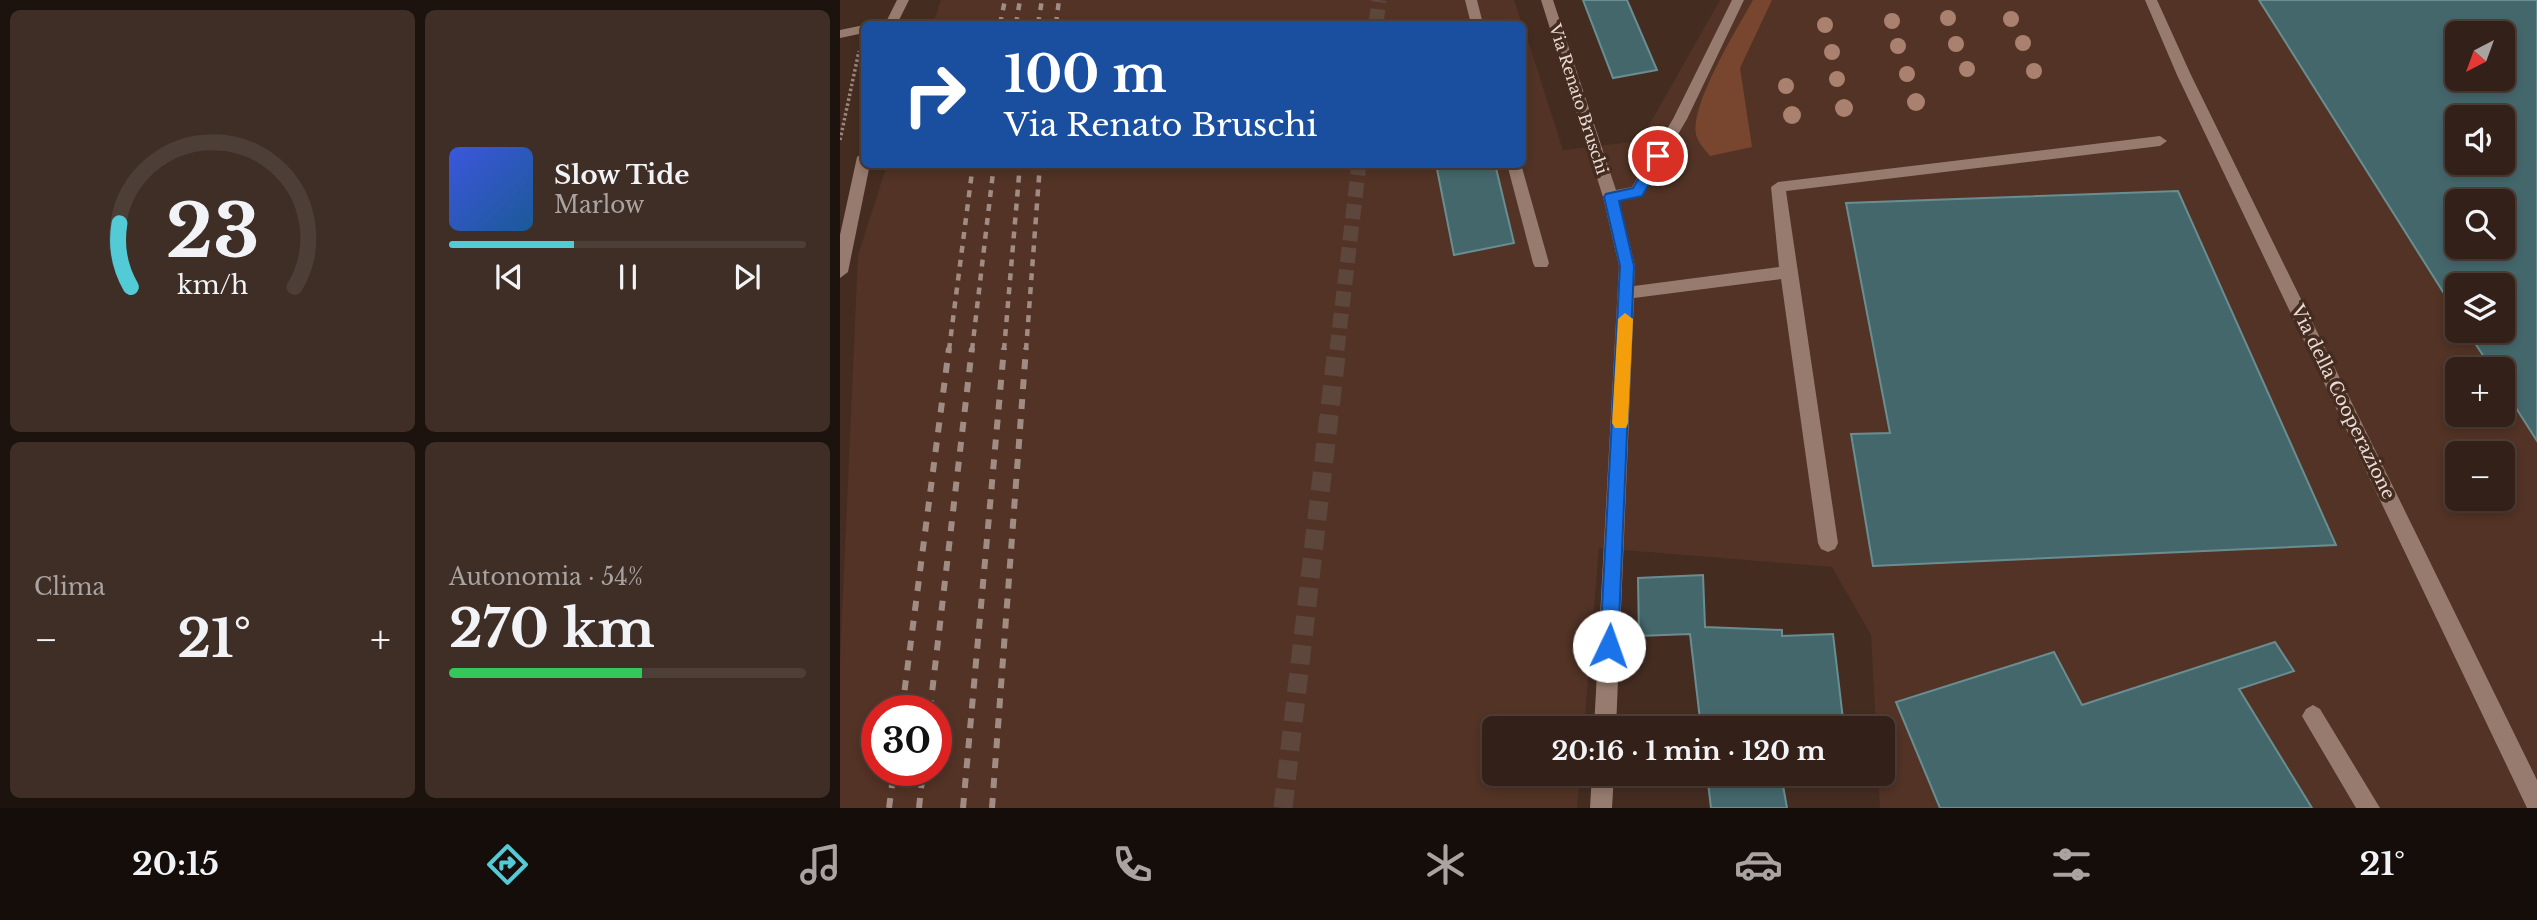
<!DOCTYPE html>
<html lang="it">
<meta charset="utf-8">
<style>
:root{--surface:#332119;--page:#3e2e26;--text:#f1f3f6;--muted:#a9a3a2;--line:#4e3e38;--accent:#52cbd7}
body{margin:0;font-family:"Libre Baskerville",serif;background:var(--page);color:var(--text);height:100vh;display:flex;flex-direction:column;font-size:26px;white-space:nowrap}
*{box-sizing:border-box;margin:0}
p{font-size:23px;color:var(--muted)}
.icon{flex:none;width:38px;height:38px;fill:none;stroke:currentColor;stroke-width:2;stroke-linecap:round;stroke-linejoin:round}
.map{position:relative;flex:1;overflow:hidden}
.panel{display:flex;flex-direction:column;gap:10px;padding:10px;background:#1c120e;width:840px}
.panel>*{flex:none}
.banner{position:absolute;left:21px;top:21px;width:665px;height:147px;border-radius:10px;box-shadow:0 4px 10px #0003,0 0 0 2px var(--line);background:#1a4fa0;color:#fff;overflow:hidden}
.needle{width:46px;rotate:221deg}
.fabs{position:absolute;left:1605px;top:21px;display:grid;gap:14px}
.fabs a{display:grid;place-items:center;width:70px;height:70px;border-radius:10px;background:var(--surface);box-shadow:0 4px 10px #0003,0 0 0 2px var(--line);font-size:35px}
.speed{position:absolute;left:21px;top:695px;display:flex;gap:14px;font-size:35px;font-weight:700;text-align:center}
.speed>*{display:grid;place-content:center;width:91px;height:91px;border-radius:50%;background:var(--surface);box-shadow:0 4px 10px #0003,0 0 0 2px var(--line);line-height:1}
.speed .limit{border:10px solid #d22;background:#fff;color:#111}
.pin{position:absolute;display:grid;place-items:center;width:60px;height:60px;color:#fff;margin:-30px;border:4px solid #fff;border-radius:50%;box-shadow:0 2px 7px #0007}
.me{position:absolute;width:77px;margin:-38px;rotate:3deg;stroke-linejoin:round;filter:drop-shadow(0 0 5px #0008)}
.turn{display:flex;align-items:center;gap:24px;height:147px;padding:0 28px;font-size:32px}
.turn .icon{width:91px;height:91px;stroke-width:2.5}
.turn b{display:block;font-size:49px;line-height:60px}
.big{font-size:52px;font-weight:800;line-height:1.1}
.panel .tile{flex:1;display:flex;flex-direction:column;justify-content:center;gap:10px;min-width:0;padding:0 24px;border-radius:10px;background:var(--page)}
.panel .dial{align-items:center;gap:0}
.dial svg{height:182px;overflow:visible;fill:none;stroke:var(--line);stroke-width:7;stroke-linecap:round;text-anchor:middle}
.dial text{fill:var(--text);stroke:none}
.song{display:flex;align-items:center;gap:21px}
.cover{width:84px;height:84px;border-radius:10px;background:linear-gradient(135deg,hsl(230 70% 55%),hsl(210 70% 35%))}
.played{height:7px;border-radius:4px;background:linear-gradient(90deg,var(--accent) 35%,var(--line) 35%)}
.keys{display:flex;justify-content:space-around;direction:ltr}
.heat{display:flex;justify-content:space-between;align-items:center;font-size:38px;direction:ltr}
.charge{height:10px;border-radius:5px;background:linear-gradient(90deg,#34c759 54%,var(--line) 0)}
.panel .tiles{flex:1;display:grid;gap:10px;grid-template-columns:repeat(2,1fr)}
.trip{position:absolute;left:642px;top:716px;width:413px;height:70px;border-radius:10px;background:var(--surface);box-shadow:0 4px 10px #0003,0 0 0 2px var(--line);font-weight:800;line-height:70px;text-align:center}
.tab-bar{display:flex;height:112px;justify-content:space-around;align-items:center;background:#140d0a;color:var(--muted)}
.tab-bar .icon{width:49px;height:49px}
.tab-bar .active{color:var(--accent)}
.tab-bar b{font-size:32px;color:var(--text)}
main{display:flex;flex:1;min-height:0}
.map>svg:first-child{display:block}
.built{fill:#523325;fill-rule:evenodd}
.green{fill:#78462f}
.building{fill:#44676b;stroke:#698e92;stroke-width:2;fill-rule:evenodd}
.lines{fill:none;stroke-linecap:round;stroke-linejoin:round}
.minor-tunnel-far1{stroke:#5d463c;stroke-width:15;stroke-dasharray:15 7;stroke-linecap:butt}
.minor-tunnel{stroke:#5d463c;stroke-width:19;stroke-dasharray:19 10;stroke-linecap:butt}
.path{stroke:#9b877e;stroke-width:3.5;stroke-dasharray:2.5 2.5;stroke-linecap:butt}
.minor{fill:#977b6f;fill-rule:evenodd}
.rail-far1{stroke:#a08c83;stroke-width:4.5;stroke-dasharray:7 7;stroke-linecap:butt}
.rail{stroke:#a08c83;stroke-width:6;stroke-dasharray:10 10;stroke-linecap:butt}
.tree{fill:#aa816f}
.route{fill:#1a73e8;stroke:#114b97;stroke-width:2}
.slow{fill:#f59e0b}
.labels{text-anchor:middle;stroke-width:7;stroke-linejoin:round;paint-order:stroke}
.far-street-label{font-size:16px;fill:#ebdbd4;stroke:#442c21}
.street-label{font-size:18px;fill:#ebdbd4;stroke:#442c21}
</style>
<main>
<section class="panel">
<div class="tiles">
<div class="tile dial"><svg viewBox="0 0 100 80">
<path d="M14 69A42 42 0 1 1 86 69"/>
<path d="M14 69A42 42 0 0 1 9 41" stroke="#52cbd7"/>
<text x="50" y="56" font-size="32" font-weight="700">23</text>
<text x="50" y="72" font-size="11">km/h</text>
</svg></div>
<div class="tile">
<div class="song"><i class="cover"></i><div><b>Slow Tide</b><p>Marlow</p></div></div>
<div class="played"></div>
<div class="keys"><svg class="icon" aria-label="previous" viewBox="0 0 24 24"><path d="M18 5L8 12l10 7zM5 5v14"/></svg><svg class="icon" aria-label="pause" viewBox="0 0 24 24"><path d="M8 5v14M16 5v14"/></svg><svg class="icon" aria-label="next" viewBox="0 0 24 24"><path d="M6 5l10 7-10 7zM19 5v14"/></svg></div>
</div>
<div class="tile"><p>Clima</p>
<div class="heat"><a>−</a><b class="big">21°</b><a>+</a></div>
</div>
<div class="tile"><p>Autonomia · 54%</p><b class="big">270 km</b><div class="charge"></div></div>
</div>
</section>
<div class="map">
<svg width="1697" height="808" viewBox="0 0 1697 808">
<rect width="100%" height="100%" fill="#442c21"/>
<path class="built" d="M101,0H674L682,24H93Z
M880,0H1697V808H1040L1038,774H1043V728H1036L1031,635L992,567L759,548L744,728H654V774H740L737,808H0V661L18,255L47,165L682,164L683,25L723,150L800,141ZM1617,33H1662V79H1617ZM1617,117H1662V163H1617ZM1617,201H1662V247H1617ZM1617,285H1662V331H1617ZM1617,369H1662V415H1617ZM1617,453H1662V499H1617ZM37,710H96V770H37Z"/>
<path class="green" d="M913,0H932L900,68L912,147L870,156C865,150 857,141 856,134C851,103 897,29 913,0Z"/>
<path class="building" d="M743,0H787L817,70L773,78Z
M1419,0H1697V441L1662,386V369H1652L1627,331H1662V285H1617V314ZM1617,33H1662V79H1617ZM1617,117H1662V163H1617ZM1617,201H1662V247H1617Z
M596,164H655L674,243L614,255Z
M1338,191L1496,545L1033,566L1011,434L1050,433L1006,203Z
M863,575L865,627L942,630V636L993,634L1004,728H861L850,634L799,636L798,578Z
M1435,642L1454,671L1399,689L1472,808H1100L1056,702L1214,652L1242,705Z
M867,774H941L947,808H871Z"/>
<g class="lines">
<path class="minor-tunnel-far1" d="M536,24L539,0
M497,350L519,164"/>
<path class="minor-tunnel" d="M443,808L497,348"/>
<path class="path" d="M0,140L19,51"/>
<path class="minor" d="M57,0H69L57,24H45Z
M625,0H637L643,24H631Z
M701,0H713L776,190L792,187L833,119L892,0H904L847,119L802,196L779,201L795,266L794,286L939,267L931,187L938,182L1320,136L1327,141L1320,146L946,191L998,543L995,549L988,552L981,549L978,543L941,279L794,298L776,728H754L779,266L763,197Z
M1305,0H1317L1351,75L1697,780V808H1687L1337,75Z
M24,25V33L0,38V30Z
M24,152V164H30L8,272L0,278V235L17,157Z
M667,164H681L709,263L707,267H695L693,263Z
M1473,705L1480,709L1540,808H1516L1466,723L1462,716L1466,709Z
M752,774H774L772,808H750Z"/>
<path class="rail-far1" d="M160,24L165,0
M176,24L180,0
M198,24L202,0
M216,24L219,0
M109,350L133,164
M132,350L154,164
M164,350L180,164
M186,350L200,164"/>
<path class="rail" d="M62,710L109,348
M90,710L132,348
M49,808L54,770
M79,808L83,770
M123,808L164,348
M152,808L186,348"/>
</g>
<g class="tree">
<circle cx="1108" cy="18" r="8"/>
<circle cx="1171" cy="19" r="8"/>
<circle cx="1052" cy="21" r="8"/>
<circle cx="985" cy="25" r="8"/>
<circle cx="1183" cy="43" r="8"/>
<circle cx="1116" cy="44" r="8"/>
<circle cx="1058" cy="46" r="8"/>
<circle cx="992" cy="52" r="8"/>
<circle cx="1127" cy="69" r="8"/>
<circle cx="1194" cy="71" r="8"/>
<circle cx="1067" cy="74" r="8"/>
<circle cx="997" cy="79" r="8"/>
<circle cx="946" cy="86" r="8"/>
<circle cx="1076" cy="102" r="9"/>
<circle cx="1004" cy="108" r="9"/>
<circle cx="952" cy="115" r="9"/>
</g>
<path class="route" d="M818,151L825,156L802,196L779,201L794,266L778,646L776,653L769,655L763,653L760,646L780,266L764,197L766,194L793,188L814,152Z"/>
<path class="slow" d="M785,313L793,319L788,423L786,428H775L772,423L778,319Z"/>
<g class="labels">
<g class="far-street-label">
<text transform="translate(739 99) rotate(72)" y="6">Via Renato Bruschi</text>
</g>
<g class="street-label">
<text transform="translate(1503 402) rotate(64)" y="6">Via della Cooperazione</text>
</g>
</g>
</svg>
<div class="fabs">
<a><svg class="needle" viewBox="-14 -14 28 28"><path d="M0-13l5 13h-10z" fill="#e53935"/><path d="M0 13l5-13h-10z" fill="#a9a3a2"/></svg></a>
<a><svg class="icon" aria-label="sound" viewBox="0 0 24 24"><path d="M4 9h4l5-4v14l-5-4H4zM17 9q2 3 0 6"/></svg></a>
<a><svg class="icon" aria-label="search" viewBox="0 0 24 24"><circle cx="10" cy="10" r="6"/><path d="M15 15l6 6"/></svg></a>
<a><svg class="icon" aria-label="layers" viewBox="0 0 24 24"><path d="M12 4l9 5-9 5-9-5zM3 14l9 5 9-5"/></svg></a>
<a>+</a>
<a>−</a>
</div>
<div class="speed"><div class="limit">30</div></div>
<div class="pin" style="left:818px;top:156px;background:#d93025"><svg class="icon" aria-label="arrive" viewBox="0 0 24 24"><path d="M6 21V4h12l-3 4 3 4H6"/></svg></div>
<svg class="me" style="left:769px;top:646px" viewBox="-20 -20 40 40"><circle r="19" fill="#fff"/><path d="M0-13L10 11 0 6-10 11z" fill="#1a73e8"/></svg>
<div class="trip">20:16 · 1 min · 120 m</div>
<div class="banner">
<div class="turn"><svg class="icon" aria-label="right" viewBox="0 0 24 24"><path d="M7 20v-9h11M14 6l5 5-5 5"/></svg><div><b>100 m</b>Via Renato Bruschi</div></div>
</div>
</div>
</main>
<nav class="tab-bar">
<b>20:15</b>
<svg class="icon active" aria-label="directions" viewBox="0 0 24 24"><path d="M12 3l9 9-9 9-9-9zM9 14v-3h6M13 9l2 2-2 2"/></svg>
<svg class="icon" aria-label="music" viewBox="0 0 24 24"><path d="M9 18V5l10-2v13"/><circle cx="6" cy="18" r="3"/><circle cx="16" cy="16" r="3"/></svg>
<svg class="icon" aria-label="phone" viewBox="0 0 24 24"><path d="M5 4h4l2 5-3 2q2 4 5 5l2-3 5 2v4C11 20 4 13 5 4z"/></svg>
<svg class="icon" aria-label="climate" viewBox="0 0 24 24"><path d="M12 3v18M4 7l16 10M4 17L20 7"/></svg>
<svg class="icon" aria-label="car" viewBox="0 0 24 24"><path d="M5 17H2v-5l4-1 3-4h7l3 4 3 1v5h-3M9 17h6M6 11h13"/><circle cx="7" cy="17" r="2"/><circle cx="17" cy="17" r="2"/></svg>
<svg class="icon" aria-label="filters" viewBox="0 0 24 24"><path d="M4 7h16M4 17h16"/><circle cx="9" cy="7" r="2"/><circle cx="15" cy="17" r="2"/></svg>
<b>21°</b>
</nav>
